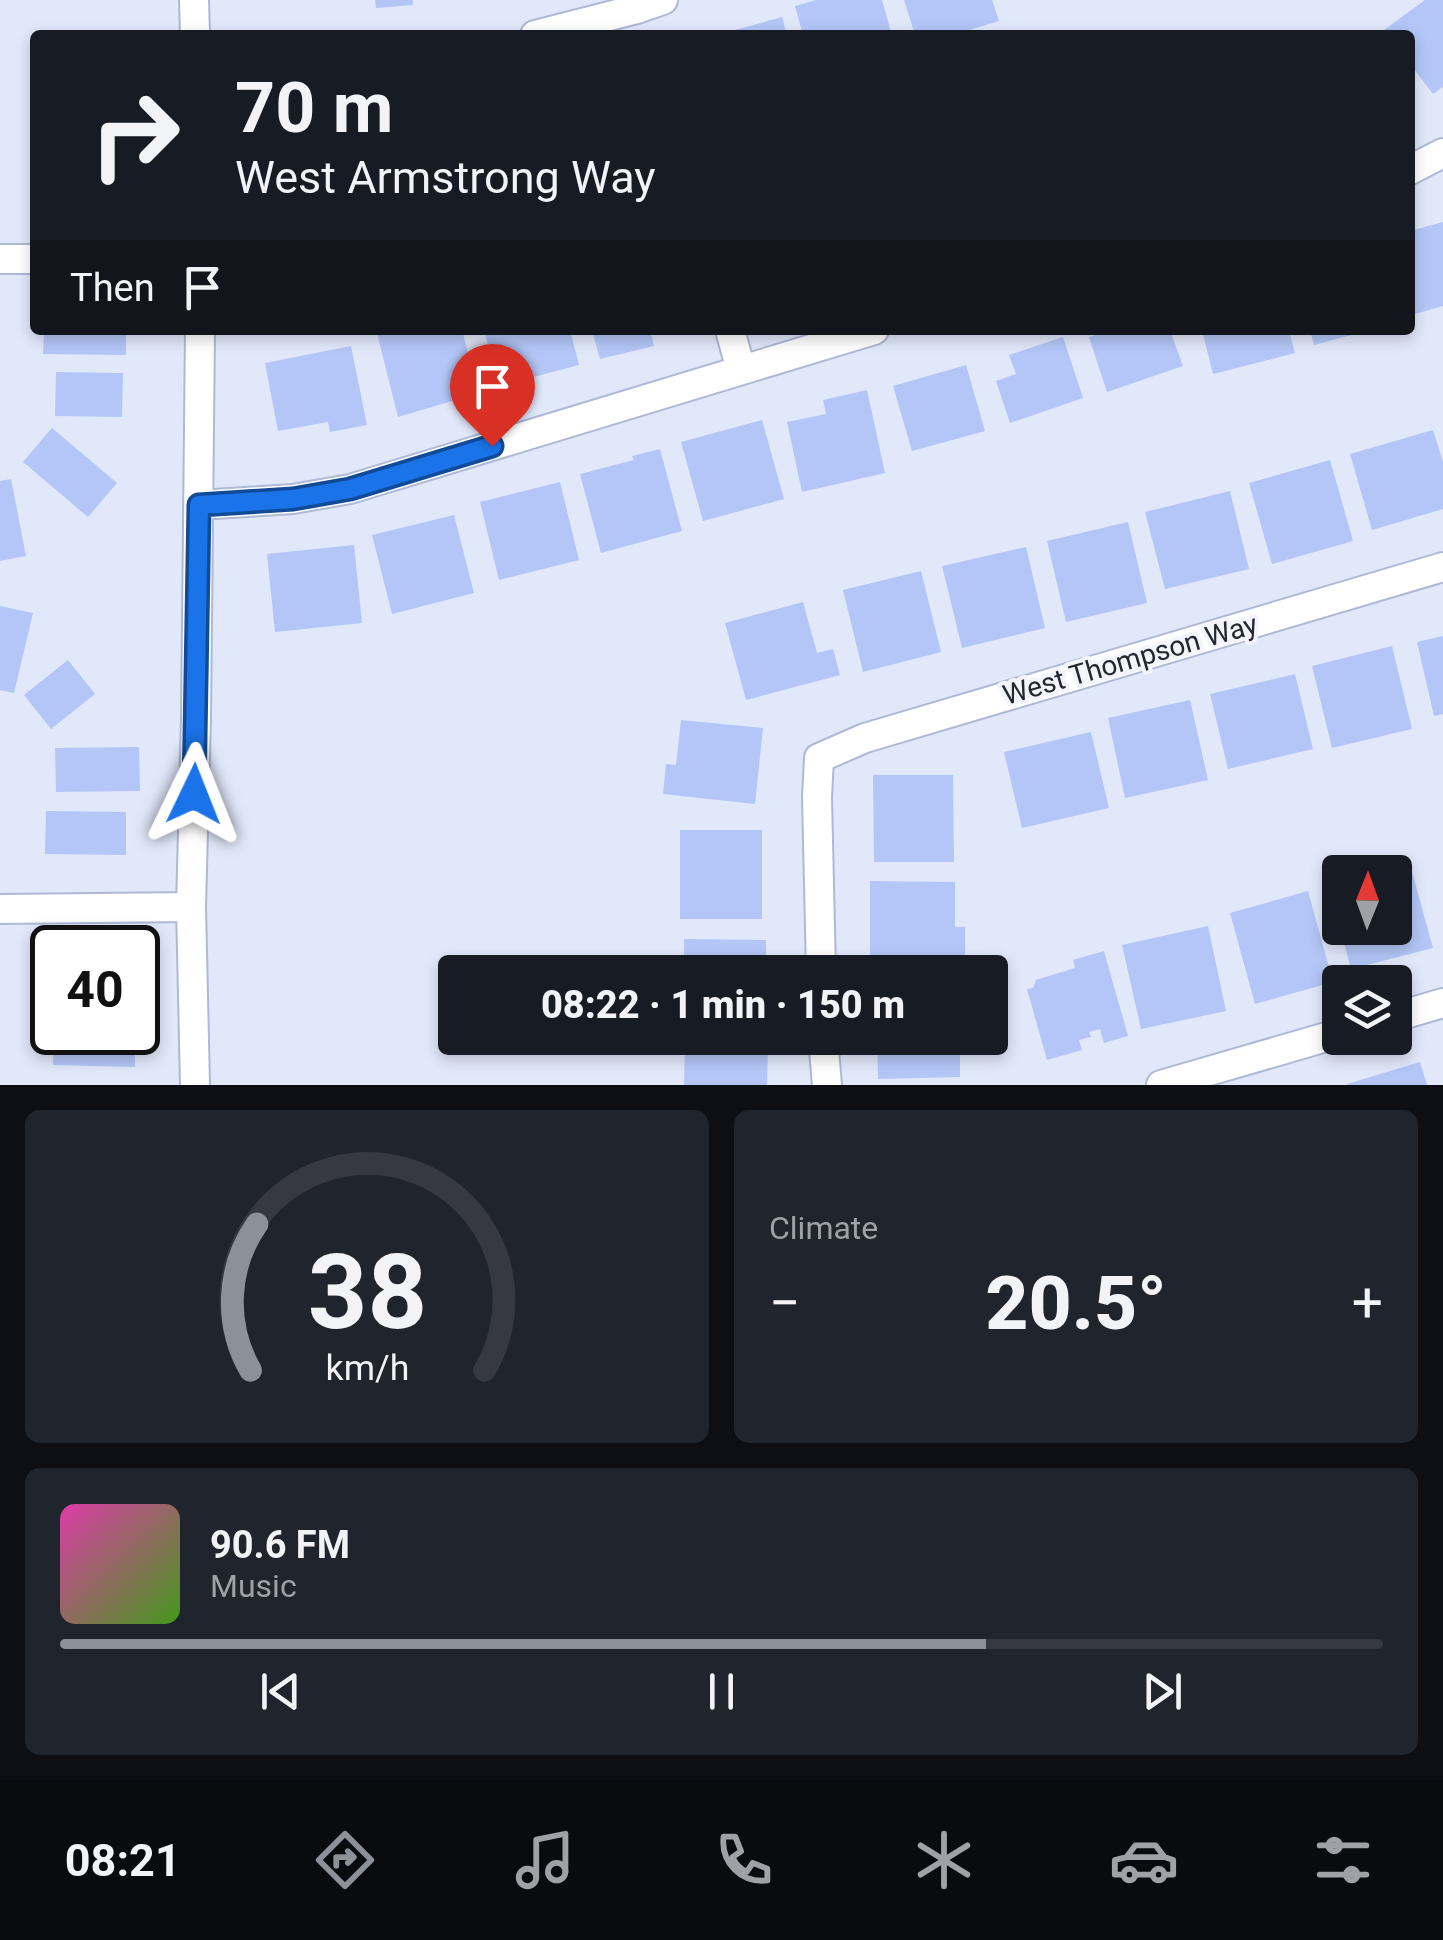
<!DOCTYPE html>
<meta charset="utf-8">
<style>
:root{--surface:#171b24;--page:#20242c;--text:#f1f3f6;--muted:#9ea1a6;--line:#363941;--accent:#8c9099}
body{margin:0;font-family:Roboto,sans-serif;background:var(--page);color:var(--text);height:100vh;display:flex;flex-direction:column;font-size:38px;white-space:nowrap}
*{box-sizing:border-box;margin:0}
p{font-size:32px;color:var(--muted)}
.icon{flex:none;width:55px;height:55px;fill:none;stroke:currentColor;stroke-width:2;stroke-linecap:round;stroke-linejoin:round}
.map{position:relative;height:1085px;overflow:hidden}
.sheet{display:flex;flex-direction:column;gap:25px;padding:25px;background:#0d0f14;flex:1}
.sheet>*{flex:none}
.top-card{position:absolute;left:30px;top:30px;width:1385px;height:305px;border-radius:10px;box-shadow:0 5px 15px #0003;background:#171b24;color:var(--text);overflow:hidden}
.needle{width:65px;rotate:1deg}
.buttons{position:absolute;left:1322px;top:855px;display:grid;gap:20px}
.buttons a{display:grid;place-items:center;width:90px;height:90px;border-radius:10px;background:var(--surface);box-shadow:0 5px 15px #0003;font-size:50px}
.speed{position:absolute;left:30px;top:925px;display:flex;gap:20px;font-size:50px;font-weight:700;text-align:center}
.speed>*{display:grid;place-content:center;width:130px;height:130px;border-radius:50%;background:var(--surface);box-shadow:0 5px 15px #0003;line-height:1}
.speed .limit{border:5px solid #111;border-radius:15px;background:#fff;color:#111}
.pin{position:absolute;display:grid;place-items:center;width:85px;height:85px;color:#fff;margin:-102px -42px;border-radius:50% 50% 50% 0;rotate:-45deg;box-shadow:0 0 10px #0007}
.pin .icon{rotate:45deg}
.me{position:absolute;width:110px;margin:-55px;rotate:2deg;stroke-linejoin:round;filter:drop-shadow(0 0 8px #0008)}
.turn{display:flex;align-items:center;gap:35px;height:210px;padding:0 40px;font-size:45px}
.turn .icon{width:130px;height:130px;stroke-width:2.5}
.turn b{display:block;font-size:70px;line-height:85px}
.then{display:flex;align-items:center;height:95px;padding:0 40px;background:#0003;gap:20px;font-size:38px}
.big{font-size:75px;font-weight:800;line-height:1.1}
.sheet .widget{flex:1;display:flex;flex-direction:column;justify-content:center;gap:15px;min-width:0;padding:0 35px;border-radius:15px;background:var(--page)}
.sheet .dial{align-items:center;gap:0}
.dial svg{height:260px;overflow:visible;fill:none;stroke:var(--line);stroke-width:7;stroke-linecap:round;text-anchor:middle}
.dial text{fill:var(--text);stroke:none}
.song{display:flex;align-items:center;gap:30px}
.cover{width:120px;height:120px;border-radius:15px;background:linear-gradient(135deg,hsl(320 70% 55%),hsl(100 70% 35%))}
.played{height:10px;border-radius:5px;background:linear-gradient(90deg,var(--accent) 70%,var(--line) 70%)}
.keys{display:flex;justify-content:space-around;direction:ltr}
.heat{display:flex;justify-content:space-between;align-items:center;font-size:55px;direction:ltr}
.sheet .tiles{flex:1;display:grid;gap:25px;grid-template-columns:1fr 1fr}
.widget:last-child{grid-column:span 2}
.trip{position:absolute;left:438px;top:955px;width:570px;height:100px;border-radius:10px;background:var(--surface);box-shadow:0 5px 15px #0003;font-weight:800;line-height:100px;text-align:center}
.menu{display:flex;height:160px;justify-content:space-around;align-items:center;background:#090b0e;color:var(--muted)}
.menu .icon{width:70px;height:70px}
.menu .on{color:var(--accent)}
.menu b{font-size:45px;color:var(--text)}
.map>svg:first-child{display:block}
.building{fill:#b3c6f7}
.lines{fill:none;stroke-linecap:round;stroke-linejoin:round}
.minor-casing{stroke:#aeb9d6;stroke-width:32}
.minor{stroke:#fff;stroke-width:28}
.route-casing{stroke:#114b97;stroke-width:25}
.route{stroke:#1a73e8;stroke-width:18}
.labels{text-anchor:middle;stroke-width:8;stroke-linejoin:round;paint-order:stroke}
.street-label{font-size:28px;fill:#232732;stroke:#f3f5fb}
</style>
<div class="map">
<svg width="1443" height="1085" viewBox="0 0 1443 1085">
<rect width="100%" height="100%" fill="#e1e8fa"/>
<path class="building" d="M375,0H413V5L376,8Z
M816,0H882L892,35H803L795,6Z
M904,0H992L999,21L953,35H915Z
M1425,0H1443V87L1433,94L1410,64V35H1388L1384,30Z
M782,17L787,35H722L721,34Z
M45,30L125,31L124,35H45Z
M1443,222V306L1415,314L1410,296V231Z
M44,330H126V355L43,354Z
M387,330H462L479,393L398,417L377,333Z
M484,330H570L579,365L499,386Z
M592,330H650L654,346L600,359Z
M1110,330H1170L1183,366L1107,392L1089,337Z
M1202,330H1289L1295,353L1213,374Z
M1310,330H1366V331L1314,345Z
M1063,337L1083,398L1010,423L996,381L1016,374L1009,355Z
M351,346L367,425L330,432L328,422L278,431L265,363Z
M966,365L985,431L912,451L893,386Z
M56,372L123,373L122,417L55,416Z
M867,390L885,473L802,492L787,422L826,414L823,400Z
M762,420L784,499L703,521L681,442Z
M52,428L117,483L88,517L23,462Z
M1433,430L1443,462V509L1372,530L1350,454Z
M660,449L682,531L601,553L580,474L634,460L632,456Z
M1330,460L1353,541L1272,564L1249,483Z
M11,479L26,556L0,561V481Z
M560,482L579,560L499,580L480,502Z
M1230,491L1249,569L1165,589L1145,512Z
M454,515L474,593L392,614L372,535Z
M1128,522L1147,603L1066,622L1047,541Z
M354,545L362,623L275,632L267,554Z
M1026,547L1045,628L962,648L942,566Z
M921,571L941,652L863,672L843,590Z
M803,602L817,653L833,649L840,675L746,700L725,623Z
M0,606L33,613L14,693L0,690Z
M1443,636V714L1434,716L1417,642Z
M1392,646L1412,729L1332,748L1312,666Z
M68,660L95,694L51,729L24,695Z
M1295,674L1313,749L1228,769L1210,694Z
M1190,700L1208,780L1125,798L1108,718Z
M681,720L763,728L755,804L663,794L666,764L676,765Z
M1091,732L1109,808L1022,828L1004,752Z
M139,747L140,791L56,792L55,748Z
M873,775H953L954,862H874Z
M46,811L126,812V855L45,854Z
M680,830H762V919H680Z
M1411,868L1433,948L1351,969L1340,928H1395V872Z
M870,881L955,882V927H965V957H870Z
M1308,891L1333,982L1255,1004L1230,913Z
M1208,926L1226,1011L1141,1029L1122,945Z
M684,939L766,940V972H684Z
M1104,951L1128,1036L1104,1043L1100,1029L1089,1032L1091,1037L1079,1040L1082,1050L1047,1060L1027,989L1033,988L1036,980L1075,968L1073,960Z
M54,1032H135V1067L53,1065Z
M877,1038H960V1077L878,1079Z
M685,1042L768,1044L767,1085H684Z
M1420,1062L1427,1085H1347V1084Z"/>
<g class="lines">
<g class="minor-casing">
<path id="minor" d="M194,0L195,35
M535,35L637,9L663,0
M1410,170L1443,153
M0,259H35
M730,330L741,370
M199,505L293,499L350,489L874,330
M0,909L191,907
M821,972L817,797L819,758L865,738L1443,567
M1395,1017L1443,1003
M823,1038L827,1085
M195,1085L191,907L196,718L200,330
M1161,1085L1340,1033"/>
</g>
<use href="#minor" class="minor"/>
</g>
<g class="lines">
<g class="route-casing">
<path id="route" d="M194,794L199,505L293,499L350,489L492,446"/>
</g>
<use href="#route" class="route"/>
</g>
<g class="labels">
<g class="street-label">
<text transform="translate(1130 659) rotate(-16)" y="10">West Thompson Way</text>
</g>
</g>
</svg>
<div class="buttons">
<a><svg class="needle" viewBox="-14 -14 28 28"><path d="M0-13l5 13h-10z" fill="#e53935"/><path d="M0 13l5-13h-10z" fill="#9ea1a6"/></svg></a>
<a><svg class="icon" aria-label="layers" viewBox="0 0 24 24"><path d="M12 4l9 5-9 5-9-5zM3 14l9 5 9-5"/></svg></a>
</div>
<div class="speed"><div class="limit">40</div></div>
<div class="pin" style="left:492px;top:446px;background:#d93025"><svg class="icon" aria-label="arrive" viewBox="0 0 24 24"><path d="M6 21V4h12l-3 4 3 4H6"/></svg></div>
<svg class="me" style="left:194px;top:794px" viewBox="-20 -20 40 40"><path d="M0-17L14 15 0 8-14 15z" fill="#1a73e8" stroke="#fff" stroke-width="4"/></svg>
<div class="trip">08:22 · 1 min · 150 m</div>
<div class="top-card">
<div class="turn"><svg class="icon" aria-label="right" viewBox="0 0 24 24"><path d="M7 20v-9h11M14 6l5 5-5 5"/></svg><div><b>70 m</b>West Armstrong Way</div></div>
<div class="then">Then<svg class="icon" aria-label="arrive" viewBox="0 0 24 24"><path d="M6 21V4h12l-3 4 3 4H6"/></svg></div>
</div>
</div>
<section class="sheet">
<div class="tiles">
<div class="widget dial"><svg viewBox="0 0 100 80">
<path d="M14 69A42 42 0 1 1 86 69"/>
<path d="M14 69A42 42 0 0 1 16 24" stroke="#8c9099"/>
<text x="50" y="56" font-size="32" font-weight="700">38</text>
<text x="50" y="72" font-size="11">km/h</text>
</svg></div>
<div class="widget"><p>Climate</p>
<div class="heat"><a>−</a><b class="big">20.5°</b><a>+</a></div>
</div>
<div class="widget">
<div class="song"><i class="cover"></i><div><b>90.6 FM</b><p>Music</p></div></div>
<div class="played"></div>
<div class="keys"><svg class="icon" aria-label="previous" viewBox="0 0 24 24"><path d="M18 5L8 12l10 7zM5 5v14"/></svg><svg class="icon" aria-label="pause" viewBox="0 0 24 24"><path d="M8 5v14M16 5v14"/></svg><svg class="icon" aria-label="next" viewBox="0 0 24 24"><path d="M6 5l10 7-10 7zM19 5v14"/></svg></div>
</div>
</div>
</section>
<nav class="menu">
<b>08:21</b>
<svg class="icon on" aria-label="directions" viewBox="0 0 24 24"><path d="M12 3l9 9-9 9-9-9zM9 14v-3h6M13 9l2 2-2 2"/></svg>
<svg class="icon" aria-label="music" viewBox="0 0 24 24"><path d="M9 18V5l10-2v13"/><circle cx="6" cy="18" r="3"/><circle cx="16" cy="16" r="3"/></svg>
<svg class="icon" aria-label="phone" viewBox="0 0 24 24"><path d="M5 4h4l2 5-3 2q2 4 5 5l2-3 5 2v4C11 20 4 13 5 4z"/></svg>
<svg class="icon" aria-label="climate" viewBox="0 0 24 24"><path d="M12 3v18M4 7l16 10M4 17L20 7"/></svg>
<svg class="icon" aria-label="car" viewBox="0 0 24 24"><path d="M5 17H2v-5l4-1 3-4h7l3 4 3 1v5h-3M9 17h6M6 11h13"/><circle cx="7" cy="17" r="2"/><circle cx="17" cy="17" r="2"/></svg>
<svg class="icon" aria-label="filters" viewBox="0 0 24 24"><path d="M4 7h16M4 17h16"/><circle cx="9" cy="7" r="2"/><circle cx="15" cy="17" r="2"/></svg>
</nav>
